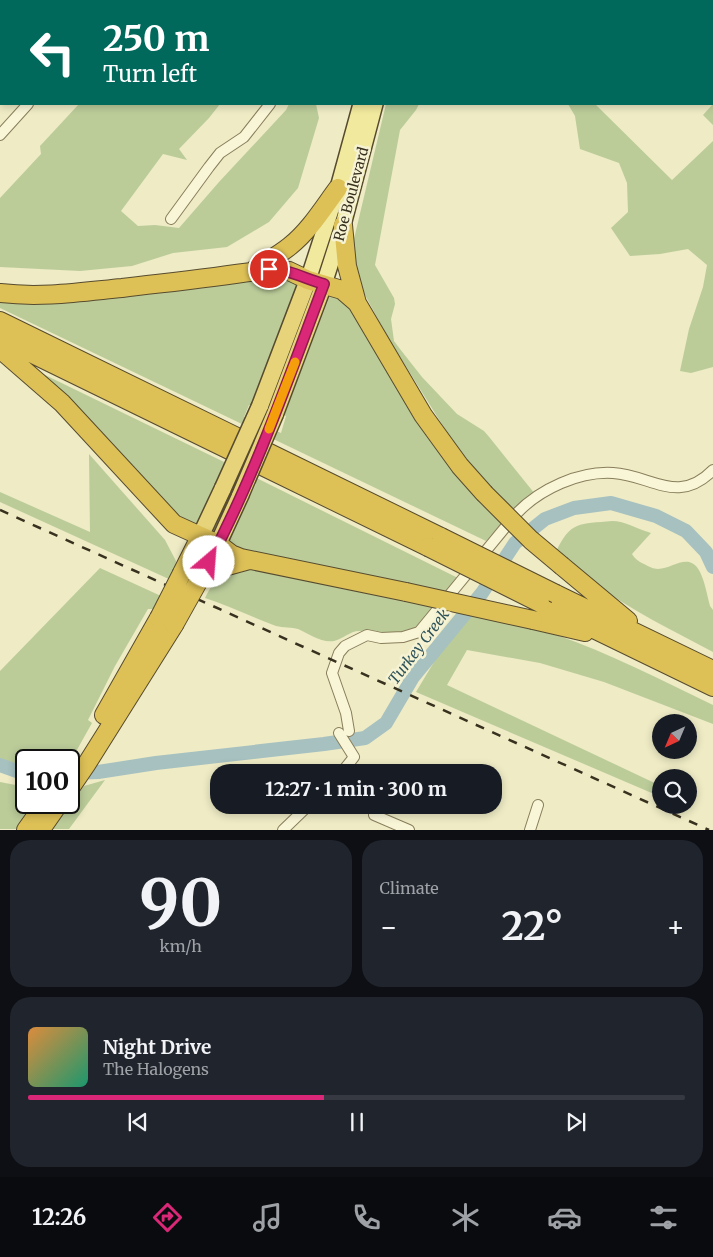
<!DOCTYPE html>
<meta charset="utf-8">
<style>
:root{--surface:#171b24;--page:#20242c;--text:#f1f3f6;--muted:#9ea1a6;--line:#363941;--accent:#db2777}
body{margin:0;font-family:Merriweather,serif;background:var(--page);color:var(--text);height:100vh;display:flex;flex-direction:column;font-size:19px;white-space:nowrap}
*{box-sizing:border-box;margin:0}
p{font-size:16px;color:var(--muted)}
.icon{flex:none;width:28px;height:28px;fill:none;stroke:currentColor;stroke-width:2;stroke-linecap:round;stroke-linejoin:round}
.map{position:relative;height:830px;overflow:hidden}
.drawer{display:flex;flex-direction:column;gap:10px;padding:10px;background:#0d0f14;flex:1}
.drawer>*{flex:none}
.guide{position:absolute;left:0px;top:0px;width:714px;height:105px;box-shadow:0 2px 8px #0003;background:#00695c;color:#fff;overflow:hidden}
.needle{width:32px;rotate:224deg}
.controls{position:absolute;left:652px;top:714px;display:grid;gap:10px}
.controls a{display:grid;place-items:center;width:45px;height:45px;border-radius:50%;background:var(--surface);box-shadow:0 2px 8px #0003;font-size:25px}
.speed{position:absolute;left:15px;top:749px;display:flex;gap:10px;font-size:25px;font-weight:700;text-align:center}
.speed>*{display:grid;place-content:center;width:65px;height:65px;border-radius:50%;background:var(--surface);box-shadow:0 2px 8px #0003;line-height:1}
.speed .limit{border:2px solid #111;border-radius:8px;background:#fff;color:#111}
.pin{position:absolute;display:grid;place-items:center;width:42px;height:42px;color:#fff;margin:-21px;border:2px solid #fff;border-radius:50%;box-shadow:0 1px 5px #0007}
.me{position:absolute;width:55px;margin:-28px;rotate:27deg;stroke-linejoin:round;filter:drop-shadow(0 0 4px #0008)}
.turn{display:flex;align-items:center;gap:18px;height:105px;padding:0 20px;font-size:22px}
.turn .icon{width:65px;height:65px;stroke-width:2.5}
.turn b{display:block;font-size:35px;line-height:42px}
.big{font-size:38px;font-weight:700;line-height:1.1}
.drawer .widget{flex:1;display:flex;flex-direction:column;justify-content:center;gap:8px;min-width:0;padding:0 18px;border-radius:20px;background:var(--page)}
.drawer .dial{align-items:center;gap:0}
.dial b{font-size:65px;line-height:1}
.song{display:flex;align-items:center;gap:15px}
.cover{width:60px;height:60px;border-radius:8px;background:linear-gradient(135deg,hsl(30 70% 55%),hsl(160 70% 35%))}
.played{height:5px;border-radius:2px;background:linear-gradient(90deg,var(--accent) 45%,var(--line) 45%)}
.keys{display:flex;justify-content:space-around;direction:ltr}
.heat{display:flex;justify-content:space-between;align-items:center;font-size:28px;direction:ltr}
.drawer .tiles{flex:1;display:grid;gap:10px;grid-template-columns:1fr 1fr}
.widget:last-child{grid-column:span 2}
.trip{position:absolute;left:210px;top:764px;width:292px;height:50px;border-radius:20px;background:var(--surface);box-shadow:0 2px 8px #0003;font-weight:700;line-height:50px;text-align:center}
.tab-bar{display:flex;height:80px;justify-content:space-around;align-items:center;background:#090b0e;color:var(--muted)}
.tab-bar .icon{width:35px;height:35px}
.tab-bar .on{color:var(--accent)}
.tab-bar b{font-size:22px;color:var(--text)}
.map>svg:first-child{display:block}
.green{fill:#bc9}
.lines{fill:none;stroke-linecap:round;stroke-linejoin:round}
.river{stroke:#a6c1c0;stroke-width:14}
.minor-casing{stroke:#897e5b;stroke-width:12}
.primary-casing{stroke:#574b2f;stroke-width:18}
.trunk-casing{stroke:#574b2f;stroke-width:19}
.motorway-casing{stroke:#574b2f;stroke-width:20}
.minor{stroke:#f9f6d8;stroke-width:10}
.primary{stroke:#f1e99d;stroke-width:15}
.trunk{stroke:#e7d47a;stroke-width:16}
.motorway{stroke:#ddc056;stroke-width:18}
.rail{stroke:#39311f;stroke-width:2.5;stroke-dasharray:9 9;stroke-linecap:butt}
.trunk-bridge-casing{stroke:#574b2f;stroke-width:19;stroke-linecap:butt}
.motorway-bridge-casing{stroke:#574b2f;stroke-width:20;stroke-linecap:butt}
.trunk-bridge{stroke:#e7d47a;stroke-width:16}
.motorway-bridge{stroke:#ddc056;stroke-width:18}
.route-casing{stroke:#8e194d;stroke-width:12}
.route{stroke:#db2777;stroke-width:9}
.slow{stroke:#f59e0b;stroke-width:9}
.labels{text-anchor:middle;stroke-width:5;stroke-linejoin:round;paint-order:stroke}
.street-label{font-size:14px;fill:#39311f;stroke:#f6f3d4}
.water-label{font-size:15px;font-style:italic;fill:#2e5259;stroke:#f6f3d4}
</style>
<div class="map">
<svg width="713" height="830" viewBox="0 0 713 830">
<rect width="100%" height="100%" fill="#eeebc5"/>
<path class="green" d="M415,0H518V1Z
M79,104H220L209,118L179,149L187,160L163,154L121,211L138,226L155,225L179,228L219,182L286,110L289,104H316L319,118L298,188L269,222L227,247L173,253L132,266L80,271L0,267V198L41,154L40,146Z
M386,104H419L416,110L400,130L375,265L394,298L395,304L391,319L394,341L400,349L422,377L457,414L484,431L490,438L535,494L512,513L470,464L448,434L387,336L358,282L353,243Z
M568,104H595L672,180L713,141V367L691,373L680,371L689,329L703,287L707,265L688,249L660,254L630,256L611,228L628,212L627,183L619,163L580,149L575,116Z
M713,104V125L703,115Z
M285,276L298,284L253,405H249L244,417L281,433L286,416L284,415L331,293L350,304L503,522L486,541L0,308V296Z
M41,373L220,460L458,578L444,596L248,555L229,542V539L256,484L222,469L195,530L187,526Z
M89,454L165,540L176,561L175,572L171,580L0,502V492L90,532Z
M612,521C625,521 637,529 651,533L632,554C635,559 638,561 644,564C648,566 653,569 658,569C673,569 689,551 700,572C705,582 707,595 710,606L713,610V652C674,631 634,612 598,586C583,576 570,563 556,552C570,521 580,524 612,521Z
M100,568L161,596L154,609H148L115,666L88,720L92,723L69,764V760H26V768L15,767L0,761V671Z
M241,569H250L435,606C414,633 409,636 374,633C369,633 364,631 359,631C350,631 343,639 334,641C321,643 309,634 298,629C292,627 283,628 276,626C252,617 229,606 205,598C216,577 218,576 241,569Z
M472,614C500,620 528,625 554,634C609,653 661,680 713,705V724L604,682L540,663L467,650L447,685L661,786V797L416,692L437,657Z
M105,780L69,829H52L84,786Z
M0,782L26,787V802L41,803L21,829H0Z"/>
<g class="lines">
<path class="river" d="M0,765L22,773H26
M69,773L98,772L156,763L324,744L365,738L386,723L413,677L482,593L515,543L545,519L574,508L611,503L656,516L686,531L706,552L713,567"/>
<g class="minor-casing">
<path id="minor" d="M23,0L24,1
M303,0V1
M74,1L75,0
M586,1L587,0
M712,10L713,9
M0,33L1,34
M0,135L28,104
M171,219L209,167L220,153L244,137L270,104
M349,731L346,713L332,673L339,653L345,646L367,635L381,638L403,637L419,632L517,513C540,489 579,471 613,473C651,475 678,506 713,470
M339,733L354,757L342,772
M374,815L409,830
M283,830L309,805
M530,830L538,805"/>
</g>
<g class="primary-casing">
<path id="primary" d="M383,1V0
M397,1V0
M308,280L338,188L361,104
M324,284L343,225L375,104"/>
</g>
<g class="trunk-casing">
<path id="trunk" d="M260,406L308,280
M275,414L324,284
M200,537L223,488
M218,544L240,496"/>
</g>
<g class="motorway-casing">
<path id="motorway" d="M343,225L347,266L357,303L423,415L460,466L484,493
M254,270C266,262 279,255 290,246C310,230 323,208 338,188
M0,293C41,298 81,292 122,288C171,282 220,277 269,269L289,271L308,280L342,290L357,303
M0,321L441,537
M0,338L428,547
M0,349L62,403L174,524L218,544L231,554L241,558L406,592
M562,566L628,621
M182,573L200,537
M200,579L220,568L249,560
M556,594L713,670
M540,603L713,687
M533,620L585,632
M104,715L159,618
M69,790L86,765L174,625
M44,825L60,802
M26,830L46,802"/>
</g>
<use href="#minor" class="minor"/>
<use href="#primary" class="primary"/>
<use href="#trunk" class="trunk"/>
<use href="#motorway" class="motorway"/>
<path class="rail" d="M0,510L709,830"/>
<g class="trunk-bridge-casing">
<path id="trunk-bridge" d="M223,488L260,406
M240,496L275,414"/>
</g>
<g class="motorway-bridge-casing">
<path id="motorway-bridge" d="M484,493L531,540L562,566
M441,537L556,594
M428,547L540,603
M406,592L533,620
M159,618L182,573
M174,625L198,582"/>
</g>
<use href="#trunk-bridge" class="trunk-bridge"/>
<use href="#motorway-bridge" class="motorway-bridge"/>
</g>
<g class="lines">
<g class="route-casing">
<path id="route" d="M209,562C256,473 289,377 324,284C305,279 289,269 269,269"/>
</g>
<use href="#route" class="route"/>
<path class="slow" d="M269,429L295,362"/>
</g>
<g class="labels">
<g class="street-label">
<text transform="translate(351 194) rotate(-75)" y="5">Roe Boulevard</text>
</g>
<g class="water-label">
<text transform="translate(419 647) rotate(-53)" y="5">Turkey Creek</text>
</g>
</g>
</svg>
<div class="controls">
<a><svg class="needle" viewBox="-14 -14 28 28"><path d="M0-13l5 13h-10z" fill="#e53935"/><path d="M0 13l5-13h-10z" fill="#9ea1a6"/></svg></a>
<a><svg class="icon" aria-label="search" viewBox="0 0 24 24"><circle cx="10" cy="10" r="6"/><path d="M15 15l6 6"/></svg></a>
</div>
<div class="speed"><div class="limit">100</div></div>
<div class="pin" style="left:269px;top:269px;background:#d93025"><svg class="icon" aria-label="arrive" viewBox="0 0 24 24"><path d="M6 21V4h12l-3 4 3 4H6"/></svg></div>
<svg class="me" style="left:209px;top:562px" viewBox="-20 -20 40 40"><circle r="19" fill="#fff"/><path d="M0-13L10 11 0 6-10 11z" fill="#db2777"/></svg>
<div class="trip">12:27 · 1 min · 300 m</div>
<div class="guide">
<div class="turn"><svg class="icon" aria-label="left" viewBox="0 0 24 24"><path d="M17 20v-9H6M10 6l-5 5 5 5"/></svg><div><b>250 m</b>Turn left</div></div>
</div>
</div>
<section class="drawer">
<div class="tiles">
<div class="widget dial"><b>90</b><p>km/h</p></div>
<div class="widget"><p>Climate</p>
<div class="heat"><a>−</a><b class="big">22°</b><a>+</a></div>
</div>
<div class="widget">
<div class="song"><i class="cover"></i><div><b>Night Drive</b><p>The Halogens</p></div></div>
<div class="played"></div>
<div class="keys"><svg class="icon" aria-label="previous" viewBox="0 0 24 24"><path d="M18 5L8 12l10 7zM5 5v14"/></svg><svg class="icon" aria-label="pause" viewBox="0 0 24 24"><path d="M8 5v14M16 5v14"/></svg><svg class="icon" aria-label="next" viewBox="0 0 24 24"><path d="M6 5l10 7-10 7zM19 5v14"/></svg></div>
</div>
</div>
</section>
<nav class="tab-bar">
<b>12:26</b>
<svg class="icon on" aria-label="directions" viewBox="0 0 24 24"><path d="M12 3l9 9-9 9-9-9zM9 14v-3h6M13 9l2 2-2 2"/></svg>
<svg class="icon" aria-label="music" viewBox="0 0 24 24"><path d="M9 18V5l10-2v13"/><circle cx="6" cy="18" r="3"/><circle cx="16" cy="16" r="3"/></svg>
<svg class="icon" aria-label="phone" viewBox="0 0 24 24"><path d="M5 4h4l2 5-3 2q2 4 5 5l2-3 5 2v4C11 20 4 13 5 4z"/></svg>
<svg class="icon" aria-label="climate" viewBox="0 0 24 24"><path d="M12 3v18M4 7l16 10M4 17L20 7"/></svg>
<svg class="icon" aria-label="car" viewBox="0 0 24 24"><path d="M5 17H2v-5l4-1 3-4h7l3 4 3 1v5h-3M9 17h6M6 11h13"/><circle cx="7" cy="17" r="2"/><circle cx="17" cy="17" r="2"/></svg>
<svg class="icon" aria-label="filters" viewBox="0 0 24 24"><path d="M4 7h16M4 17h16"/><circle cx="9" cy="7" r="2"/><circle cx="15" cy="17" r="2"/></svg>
</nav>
